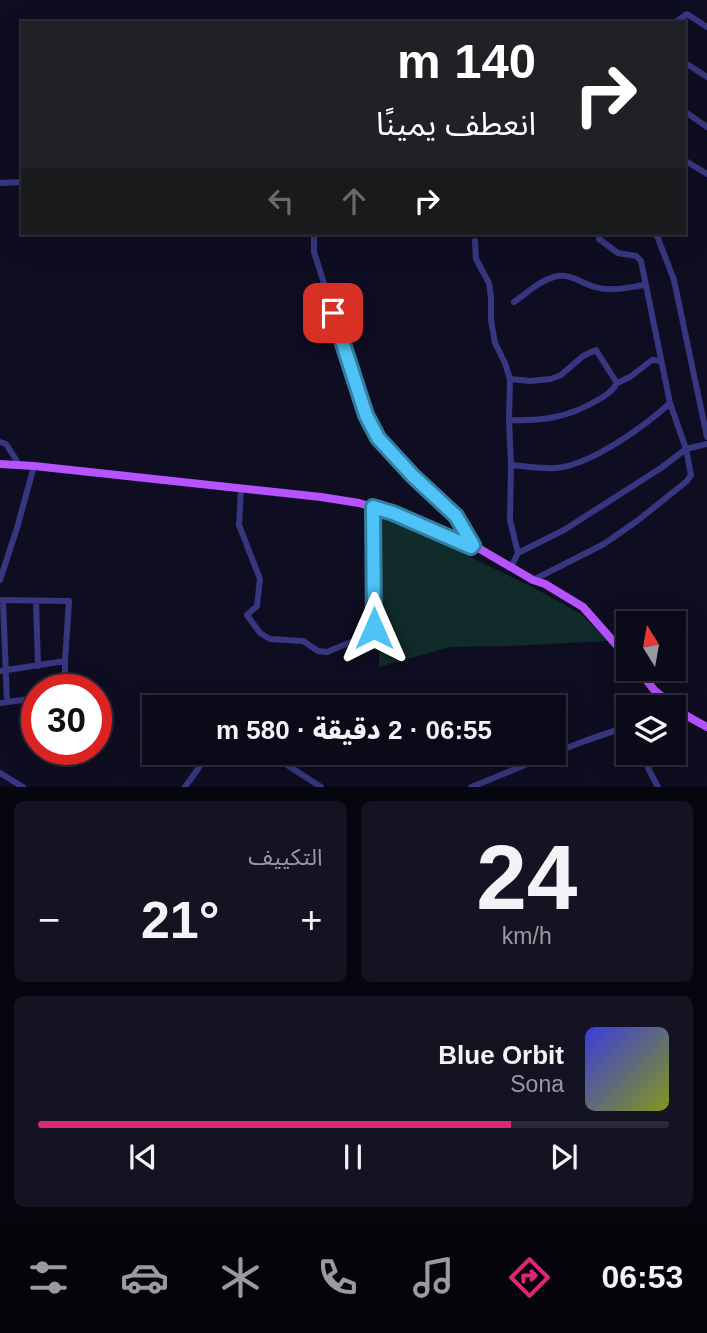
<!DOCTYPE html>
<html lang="ar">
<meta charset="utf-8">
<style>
:root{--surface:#0b0a19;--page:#141322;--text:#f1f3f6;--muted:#9a9aa2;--line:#2b2b38;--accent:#db2777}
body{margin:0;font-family:Helvetica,"Noto Sans Arabic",sans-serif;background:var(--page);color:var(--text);direction:rtl;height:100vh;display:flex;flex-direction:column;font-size:26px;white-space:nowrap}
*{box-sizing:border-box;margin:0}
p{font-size:23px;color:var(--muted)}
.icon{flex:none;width:38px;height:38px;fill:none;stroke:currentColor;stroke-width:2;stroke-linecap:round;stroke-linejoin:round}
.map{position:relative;height:787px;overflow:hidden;direction:ltr}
.side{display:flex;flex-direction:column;gap:14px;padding:14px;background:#06060e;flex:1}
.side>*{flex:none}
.top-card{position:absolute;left:21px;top:21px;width:665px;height:214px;border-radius:0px;box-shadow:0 7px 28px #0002,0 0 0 2px var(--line);direction:rtl;background:#202124;color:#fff;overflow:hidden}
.needle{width:46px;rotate:349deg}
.controls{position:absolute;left:616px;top:611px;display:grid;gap:14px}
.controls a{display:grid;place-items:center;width:70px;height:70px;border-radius:0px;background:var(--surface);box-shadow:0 7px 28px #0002,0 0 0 2px var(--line);font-size:35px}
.speed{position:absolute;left:21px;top:674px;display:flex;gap:14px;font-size:35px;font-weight:700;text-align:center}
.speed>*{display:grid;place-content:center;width:91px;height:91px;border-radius:50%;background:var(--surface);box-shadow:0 7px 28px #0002,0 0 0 2px var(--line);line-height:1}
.speed .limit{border:10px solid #d22;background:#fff;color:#111}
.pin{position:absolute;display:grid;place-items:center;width:60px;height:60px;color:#fff;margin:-30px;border-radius:14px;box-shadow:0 4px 10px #0006}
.me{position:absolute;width:77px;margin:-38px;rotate:0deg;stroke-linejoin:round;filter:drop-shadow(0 0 5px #0008)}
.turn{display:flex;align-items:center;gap:24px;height:147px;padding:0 35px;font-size:32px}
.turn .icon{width:91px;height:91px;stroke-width:2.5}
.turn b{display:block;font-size:49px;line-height:60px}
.lanes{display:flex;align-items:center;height:66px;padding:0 35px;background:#0003;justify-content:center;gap:35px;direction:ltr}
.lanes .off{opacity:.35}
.big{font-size:52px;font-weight:800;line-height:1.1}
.side .tile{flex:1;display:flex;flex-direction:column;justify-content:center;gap:10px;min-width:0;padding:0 24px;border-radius:10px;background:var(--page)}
.side .dial{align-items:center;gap:0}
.dial b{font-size:91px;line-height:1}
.song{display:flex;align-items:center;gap:21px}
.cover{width:84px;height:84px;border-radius:10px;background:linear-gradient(135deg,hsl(240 70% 55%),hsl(70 70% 35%))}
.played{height:7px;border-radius:4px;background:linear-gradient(90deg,var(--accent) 75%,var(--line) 75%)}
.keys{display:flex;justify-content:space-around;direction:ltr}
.heat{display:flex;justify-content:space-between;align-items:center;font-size:38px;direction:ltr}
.side .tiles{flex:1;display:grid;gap:14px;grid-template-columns:1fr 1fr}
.tile:last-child{grid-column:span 2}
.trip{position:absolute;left:142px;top:695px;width:424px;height:70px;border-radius:0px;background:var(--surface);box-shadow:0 7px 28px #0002,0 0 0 2px var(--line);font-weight:800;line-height:70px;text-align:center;direction:rtl}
.dock{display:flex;height:112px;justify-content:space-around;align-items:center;background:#04040a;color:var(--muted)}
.dock .icon{width:49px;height:49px}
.dock .current{color:var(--accent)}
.dock b{font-size:32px;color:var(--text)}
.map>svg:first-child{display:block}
.green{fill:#102b29}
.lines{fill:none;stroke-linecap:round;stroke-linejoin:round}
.minor{stroke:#373781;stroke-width:6}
.major{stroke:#b653ff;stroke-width:8}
.route-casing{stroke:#337fa1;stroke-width:18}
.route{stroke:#4fc3f7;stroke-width:12}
</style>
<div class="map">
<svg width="707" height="787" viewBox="0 0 707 787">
<rect width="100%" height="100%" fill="#0f0d21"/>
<path class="green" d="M378,517L426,535L538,590L581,614L608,641L507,646L450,647L379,667Z"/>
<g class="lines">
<path class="minor" d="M674,23L687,14L707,27
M684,62L707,77
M684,111L707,127
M684,160L707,174
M0,183L23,182
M314,233V252L366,415L378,438L413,476L456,516L473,545
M656,233L674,280L707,437
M475,241L476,259L489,283L491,298V320L495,343L505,363L510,379
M514,302C527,293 541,279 558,276C571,274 583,284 595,287C611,292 629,287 645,285
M509,420C542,421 567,418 596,401C605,396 612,392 617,383L630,377L652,360L661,361
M0,442L6,444L20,466
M511,465L509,420L510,379L530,381L551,379L561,375L583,356L596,350L617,383
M241,488L239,525L260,579L257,606L247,615L260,633L270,639L303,641L318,651L327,652L363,637L374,628L373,507
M518,553L510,520L511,465C526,466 541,469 556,468C591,465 645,426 670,403
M511,567L518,553L564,530L661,468L686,449L707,444
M0,580L17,528L34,466
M533,580L604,544L637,521L687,481L691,475L686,449L670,403L641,261L636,256L618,253L599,239
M0,600L69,601L65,661V690
M3,601L7,702
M36,601L38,666
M0,671L65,661
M0,703L37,698
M267,752L321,787
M642,752L649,770L658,787
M0,773L23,787
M185,787L210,752
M471,787C523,767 574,742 628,727"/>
<path class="major" d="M0,464L34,466L321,497L359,503L393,513L471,547L473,545L533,580L545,584L583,607L628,658
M637,668L655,691L687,716L707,727"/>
</g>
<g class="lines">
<g class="route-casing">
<path id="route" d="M333,313L366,415L378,438L413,476L456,516L473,545L471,547L393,513L373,507L374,628"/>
</g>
<use href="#route" class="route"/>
</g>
</svg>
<div class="controls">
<a><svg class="needle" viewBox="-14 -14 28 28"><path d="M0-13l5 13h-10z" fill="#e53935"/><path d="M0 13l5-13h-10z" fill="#9a9aa2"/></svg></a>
<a><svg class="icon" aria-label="layers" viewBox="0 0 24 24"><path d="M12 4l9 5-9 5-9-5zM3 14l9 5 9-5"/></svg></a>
</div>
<div class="speed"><div class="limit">30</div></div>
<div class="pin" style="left:333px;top:313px;background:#d93025"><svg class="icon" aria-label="arrive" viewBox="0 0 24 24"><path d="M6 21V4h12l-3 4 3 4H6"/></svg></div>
<svg class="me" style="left:374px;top:628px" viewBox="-20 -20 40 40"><path d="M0-17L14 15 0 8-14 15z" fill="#4fc3f7" stroke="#fff" stroke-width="4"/></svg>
<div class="trip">06:55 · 2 دقيقة · 580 m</div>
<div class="top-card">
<div class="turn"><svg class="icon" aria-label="right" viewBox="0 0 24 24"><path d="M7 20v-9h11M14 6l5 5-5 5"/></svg><div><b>140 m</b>انعطف يمينًا</div></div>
<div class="lanes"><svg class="icon off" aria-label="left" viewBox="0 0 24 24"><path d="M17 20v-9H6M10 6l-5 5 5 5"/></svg><svg class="icon off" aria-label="ahead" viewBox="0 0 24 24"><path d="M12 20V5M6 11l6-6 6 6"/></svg><svg class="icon" aria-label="right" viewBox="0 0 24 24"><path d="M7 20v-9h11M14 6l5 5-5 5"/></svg></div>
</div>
</div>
<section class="side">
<div class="tiles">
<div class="tile dial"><b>24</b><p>km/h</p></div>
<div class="tile"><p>التكييف</p>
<div class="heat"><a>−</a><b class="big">21°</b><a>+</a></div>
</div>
<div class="tile">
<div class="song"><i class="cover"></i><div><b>Blue Orbit</b><p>Sona</p></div></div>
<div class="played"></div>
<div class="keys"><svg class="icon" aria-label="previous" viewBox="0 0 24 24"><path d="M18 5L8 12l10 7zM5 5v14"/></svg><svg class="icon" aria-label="pause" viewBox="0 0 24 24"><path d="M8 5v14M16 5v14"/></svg><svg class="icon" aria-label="next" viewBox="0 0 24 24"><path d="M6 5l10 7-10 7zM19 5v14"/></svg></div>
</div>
</div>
</section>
<nav class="dock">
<b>06:53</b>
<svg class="icon current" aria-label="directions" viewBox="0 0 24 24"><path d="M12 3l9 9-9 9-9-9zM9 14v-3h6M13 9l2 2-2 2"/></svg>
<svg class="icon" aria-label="music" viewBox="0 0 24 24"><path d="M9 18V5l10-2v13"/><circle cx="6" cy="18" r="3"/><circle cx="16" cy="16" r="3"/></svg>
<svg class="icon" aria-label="phone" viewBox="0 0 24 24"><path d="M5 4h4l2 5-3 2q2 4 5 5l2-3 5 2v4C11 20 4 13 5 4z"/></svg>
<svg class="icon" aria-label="climate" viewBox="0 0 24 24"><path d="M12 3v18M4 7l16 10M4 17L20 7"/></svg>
<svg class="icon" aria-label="car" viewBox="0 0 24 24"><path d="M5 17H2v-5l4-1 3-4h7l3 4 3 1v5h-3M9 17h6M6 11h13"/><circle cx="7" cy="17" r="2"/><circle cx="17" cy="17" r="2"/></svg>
<svg class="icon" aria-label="filters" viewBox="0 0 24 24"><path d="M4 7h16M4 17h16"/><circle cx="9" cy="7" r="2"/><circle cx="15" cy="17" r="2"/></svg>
</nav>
